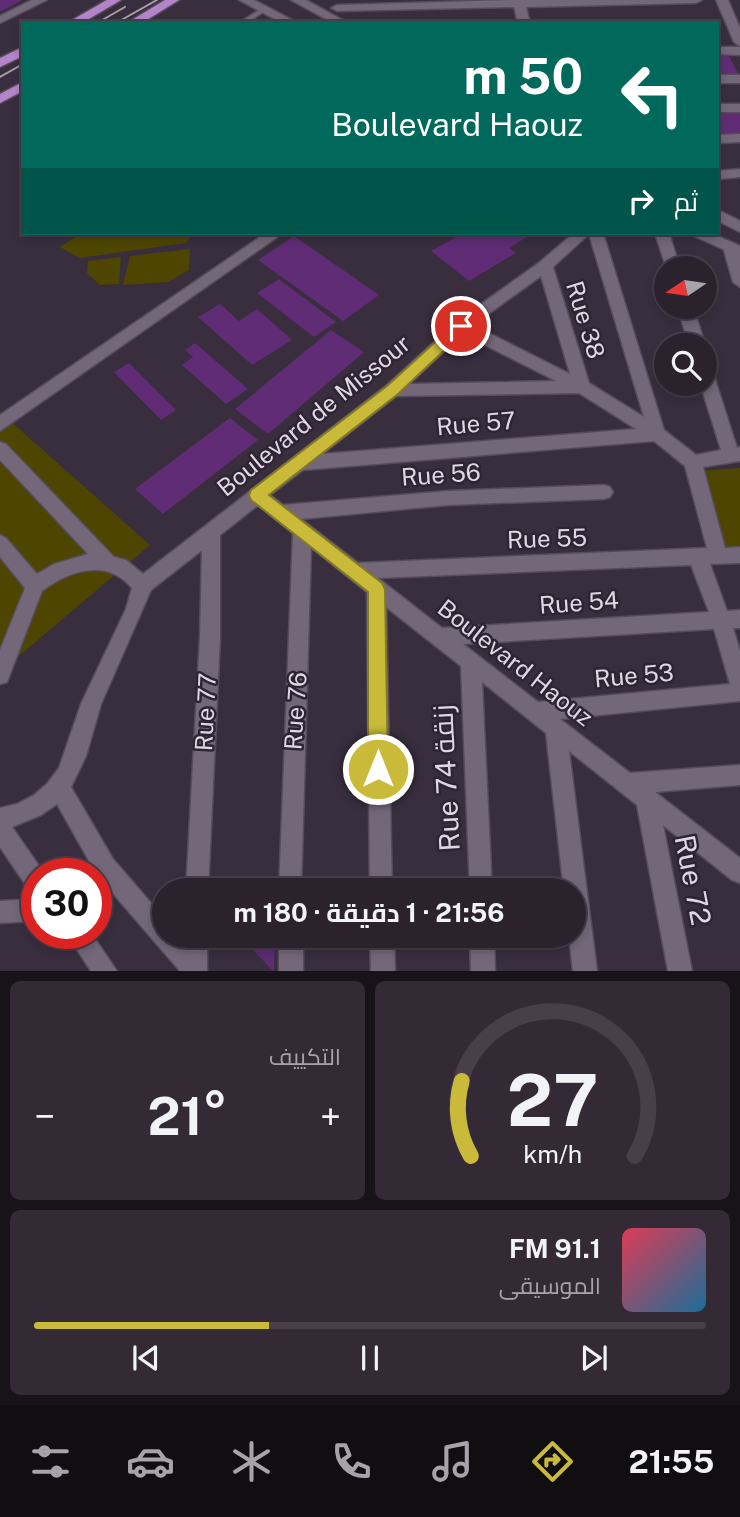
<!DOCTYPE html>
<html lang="ar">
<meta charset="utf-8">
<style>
:root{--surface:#2b222e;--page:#332a36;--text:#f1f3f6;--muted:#a6a4aa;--line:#473f4a;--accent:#caba3a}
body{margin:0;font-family:"Public Sans",Cairo,sans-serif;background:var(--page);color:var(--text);direction:rtl;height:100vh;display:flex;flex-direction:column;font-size:26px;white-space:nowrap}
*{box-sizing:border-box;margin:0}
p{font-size:23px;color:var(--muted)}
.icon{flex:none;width:38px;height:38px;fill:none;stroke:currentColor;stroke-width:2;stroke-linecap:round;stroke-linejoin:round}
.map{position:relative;height:971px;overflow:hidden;direction:ltr}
.panel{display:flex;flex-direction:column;gap:10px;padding:10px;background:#181319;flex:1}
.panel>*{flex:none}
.hud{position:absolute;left:21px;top:21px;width:698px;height:214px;border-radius:0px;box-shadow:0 4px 10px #0003,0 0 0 2px var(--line);direction:rtl;background:#00695c;color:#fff;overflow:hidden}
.needle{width:46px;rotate:257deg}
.buttons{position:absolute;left:654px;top:256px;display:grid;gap:14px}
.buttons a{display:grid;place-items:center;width:63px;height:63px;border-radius:50%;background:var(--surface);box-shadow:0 4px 10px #0003,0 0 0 2px var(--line);font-size:35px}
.speed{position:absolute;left:21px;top:858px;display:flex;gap:14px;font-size:35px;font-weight:700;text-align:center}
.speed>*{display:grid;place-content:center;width:91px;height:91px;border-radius:50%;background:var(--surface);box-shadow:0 4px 10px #0003,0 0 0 2px var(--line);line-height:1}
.speed .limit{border:10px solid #d22;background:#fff;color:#111}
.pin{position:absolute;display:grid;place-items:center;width:60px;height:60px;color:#fff;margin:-30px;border:4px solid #fff;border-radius:50%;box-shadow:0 2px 7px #0007}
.me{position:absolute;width:77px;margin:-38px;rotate:0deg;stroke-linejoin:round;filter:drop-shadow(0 0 5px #0008)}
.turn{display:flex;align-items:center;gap:24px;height:147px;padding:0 21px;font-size:32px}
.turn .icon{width:91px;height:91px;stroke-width:2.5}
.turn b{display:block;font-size:49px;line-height:60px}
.then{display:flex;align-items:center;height:66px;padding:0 21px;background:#0003;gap:14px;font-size:26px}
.big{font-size:52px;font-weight:700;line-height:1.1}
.panel .card{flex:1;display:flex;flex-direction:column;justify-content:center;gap:10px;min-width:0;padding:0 24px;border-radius:10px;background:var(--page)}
.panel .dial{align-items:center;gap:0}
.dial svg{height:182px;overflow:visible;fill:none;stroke:var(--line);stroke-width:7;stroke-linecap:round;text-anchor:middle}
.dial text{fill:var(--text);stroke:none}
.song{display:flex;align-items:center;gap:21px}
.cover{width:84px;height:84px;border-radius:10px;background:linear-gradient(135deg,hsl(350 70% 55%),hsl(200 70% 35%))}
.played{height:7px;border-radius:4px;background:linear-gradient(90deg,var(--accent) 35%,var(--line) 35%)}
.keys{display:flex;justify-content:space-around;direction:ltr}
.heat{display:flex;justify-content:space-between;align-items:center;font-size:38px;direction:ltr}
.panel .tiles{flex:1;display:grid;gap:10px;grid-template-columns:1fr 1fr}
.card:last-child{grid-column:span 2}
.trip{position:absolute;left:152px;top:878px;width:434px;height:70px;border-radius:35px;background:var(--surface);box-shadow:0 4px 10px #0003,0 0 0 2px var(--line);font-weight:700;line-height:70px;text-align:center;direction:rtl}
.menu{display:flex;height:112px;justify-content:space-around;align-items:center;background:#110e12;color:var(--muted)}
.menu .icon{width:49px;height:49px}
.menu .current{color:var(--accent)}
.menu b{font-size:32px;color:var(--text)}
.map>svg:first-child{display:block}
.green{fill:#4e4600}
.building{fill:#5f2c75}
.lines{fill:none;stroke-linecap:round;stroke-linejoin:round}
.service-casing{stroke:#554c5a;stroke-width:3}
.minor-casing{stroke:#554c5a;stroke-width:3}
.tertiary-casing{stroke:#554c5a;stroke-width:3}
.primary-casing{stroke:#554c5a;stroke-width:3}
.service{fill:#736779;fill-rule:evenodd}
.minor{fill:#736779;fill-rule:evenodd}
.tertiary{fill:#736779;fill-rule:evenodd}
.primary{fill:#b384c9;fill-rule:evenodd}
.tram{stroke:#a69fab;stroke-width:2}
.route{fill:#caba3a;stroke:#837926;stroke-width:2}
.labels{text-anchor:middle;stroke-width:5;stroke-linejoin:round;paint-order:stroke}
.street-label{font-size:24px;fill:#ded8e2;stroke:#2f2434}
.near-street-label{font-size:28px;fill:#ded8e2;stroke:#2f2434}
</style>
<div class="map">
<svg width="740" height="971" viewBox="0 0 740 971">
<rect width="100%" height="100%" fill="#392e3e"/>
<path class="green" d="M81,233H187L190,237L186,243L79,258L60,247Z
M190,249L189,270L168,282L123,285L130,256Z
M121,257L119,284L100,285L87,273L88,261Z
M0,412L150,545L0,672Z
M740,468V550H721L698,471Z"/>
<path class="building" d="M0,0H22L0,12Z
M718,54H728L739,75L718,76Z
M740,112V136L718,137V113Z
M463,233H520L527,237L509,248L516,253L469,281L431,251Z
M294,236L379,295L343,321L258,260Z
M279,279L336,322L314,337L257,293Z
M220,304L239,321L257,309L292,340L252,365L198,317Z
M331,330L364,352L268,434L235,409Z
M195,343L248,389L226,404L182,365L193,357L185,350Z
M129,363L176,410L161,420L114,372Z
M230,418L258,440L163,514L135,489Z
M240,936H275L274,971H273Z"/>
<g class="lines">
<g class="service-casing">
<path id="service" d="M264,7L267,9L266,10L247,23H239Z"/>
</g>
<g class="minor-casing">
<path id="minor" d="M32,0H47L0,23V16Z
M512,0H702L696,3L526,7L530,23H518L514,7L337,11L331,8L337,5Z
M716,0H728L740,28V46L734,42Z
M718,47H740V55L718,54Z
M718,75H740V83H718Z
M718,104H740V112H718Z
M740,134V142L718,143V135Z
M740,169V177L718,179V171Z
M266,233H283L0,431V415Z
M574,233H603L664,430L696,455L721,450L700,383H705V367L713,373L737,448L740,447V461L703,467L725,548L740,547V563L710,564L727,611L740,610V628H733L740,651V701L560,719L630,773L740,765V785L655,792L740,858V883L732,880L663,825L692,971H668L637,805L569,751L597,971H573L569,936H574V891H564L546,733L482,682L492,891H470L461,666L386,607L392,891H370L367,592L311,547L301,891H279L293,533L258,505L220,535V637L208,891H186L200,637L202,550L151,590L101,704L86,756L71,787L113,859L164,918V936H180L183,939V936H207V971H180L97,875L57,804L41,815L12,827L44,873H37V893L29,890L0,847V808L17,804L34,795L47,784L59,768L81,704L126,609L132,588C107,558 70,570 42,591L7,682L0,684V650L25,588L0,557V535L6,538L37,574L54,564L88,554L0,460V442L6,444L114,557L126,560L143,574L386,386L456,322L540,262ZM589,234L644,417L589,383L553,267ZM541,276L570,374L473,325ZM463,334L556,381L409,384ZM579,393L636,429L322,454L396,396ZM654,441L685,466L707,548L358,563L301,519L448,505L604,499L610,497L613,492L610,487L604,485L448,491L283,505L270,495L303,470ZM691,565L709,612L442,628L378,578ZM714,629L730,684L538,702L463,644Z
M655,233H669L680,268H667V270Z
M730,242L735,244L740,256V287L733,282L723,247Z
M677,306H693L705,345H689Z
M37,899V921L0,923V901Z
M66,933H91L117,971H91Z
M279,936H303V971H279Z
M370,936H394L395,971H371Z
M470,936H494L495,971H471Z"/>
</g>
<g class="tertiary-casing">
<path id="tertiary" d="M239,0H254L298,23H282Z
M291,0H306L348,23H333Z
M718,210L740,221V232L718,221Z
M692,233H711L740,246V257L694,236Z"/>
</g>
<g class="primary-casing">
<path id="primary" d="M107,0H121L82,23H67Z
M165,0H179L142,23H127Z
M23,47V56L0,67V58Z
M23,82V91L0,103V94Z"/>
</g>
<use href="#service" class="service"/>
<use href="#minor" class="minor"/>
<use href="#tertiary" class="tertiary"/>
<use href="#primary" class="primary"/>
<path class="tram" d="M97,23L125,7
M116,23L157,0
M0,77L23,64"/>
</g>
<path class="route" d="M461,321L468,326L466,330L398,394L269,495L382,583L385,589L388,769L385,776L378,779L371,776L368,769V592L251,500L249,495L251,490L387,386L456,323Z"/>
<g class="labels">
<g class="street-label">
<text transform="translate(585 320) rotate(73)" y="8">Rue 38</text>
<text transform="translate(314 416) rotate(-39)" y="8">Boulevard de Missour</text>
<text transform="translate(476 424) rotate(-5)" y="8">Rue 57</text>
<text transform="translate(441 475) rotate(-4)" y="8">Rue 56</text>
<text transform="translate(547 539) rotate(-2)" y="8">Rue 55</text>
<text transform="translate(579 603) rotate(-4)" y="8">Rue 54</text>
<text transform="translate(515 663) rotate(38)" y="8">Boulevard Haouz</text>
<text transform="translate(634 676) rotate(-5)" y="8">Rue 53</text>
<text transform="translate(296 711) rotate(-86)" y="8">Rue 76</text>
<text transform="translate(206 712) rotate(-87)" y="8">Rue 77</text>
</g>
<g class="near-street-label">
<text transform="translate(446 778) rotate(-93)" y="10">Rue 74 زنقة</text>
<text transform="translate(693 880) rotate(79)" y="10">Rue 72</text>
</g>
</g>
</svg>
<div class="buttons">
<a><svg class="needle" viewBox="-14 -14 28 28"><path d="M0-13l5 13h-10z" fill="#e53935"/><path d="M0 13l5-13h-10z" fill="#a6a4aa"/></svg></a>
<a><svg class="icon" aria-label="search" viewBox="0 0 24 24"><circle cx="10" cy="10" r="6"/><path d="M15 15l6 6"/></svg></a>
</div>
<div class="speed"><div class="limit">30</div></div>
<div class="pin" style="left:461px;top:326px;background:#d93025"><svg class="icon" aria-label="arrive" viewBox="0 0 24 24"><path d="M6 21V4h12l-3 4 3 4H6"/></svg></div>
<svg class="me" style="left:378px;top:769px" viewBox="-20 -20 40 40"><circle r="17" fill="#caba3a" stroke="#fff" stroke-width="3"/><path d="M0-11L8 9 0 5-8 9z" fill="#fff"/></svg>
<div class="trip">21:56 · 1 دقيقة · 180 m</div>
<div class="hud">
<div class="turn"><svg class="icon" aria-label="left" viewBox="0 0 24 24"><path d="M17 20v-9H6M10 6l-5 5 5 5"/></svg><div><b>50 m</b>Boulevard Haouz</div></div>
<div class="then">ثم<svg class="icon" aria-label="right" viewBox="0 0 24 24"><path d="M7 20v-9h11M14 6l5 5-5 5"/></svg></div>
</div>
</div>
<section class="panel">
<div class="tiles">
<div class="card dial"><svg viewBox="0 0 100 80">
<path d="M14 69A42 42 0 1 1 86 69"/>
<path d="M14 69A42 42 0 0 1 10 36" stroke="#caba3a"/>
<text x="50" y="56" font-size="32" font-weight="700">27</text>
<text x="50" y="72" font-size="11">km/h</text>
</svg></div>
<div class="card"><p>التكييف</p>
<div class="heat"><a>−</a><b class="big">21°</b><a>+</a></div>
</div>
<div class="card">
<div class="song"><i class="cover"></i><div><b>91.1 FM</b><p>الموسيقى</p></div></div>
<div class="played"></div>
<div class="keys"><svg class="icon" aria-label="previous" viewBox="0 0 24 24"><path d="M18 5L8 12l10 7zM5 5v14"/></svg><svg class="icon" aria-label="pause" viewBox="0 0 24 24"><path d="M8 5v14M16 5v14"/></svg><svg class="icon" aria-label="next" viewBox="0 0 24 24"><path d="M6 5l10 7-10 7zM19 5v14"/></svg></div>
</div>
</div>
</section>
<nav class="menu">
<b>21:55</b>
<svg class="icon current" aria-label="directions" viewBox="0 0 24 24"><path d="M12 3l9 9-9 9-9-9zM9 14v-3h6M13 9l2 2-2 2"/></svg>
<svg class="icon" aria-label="music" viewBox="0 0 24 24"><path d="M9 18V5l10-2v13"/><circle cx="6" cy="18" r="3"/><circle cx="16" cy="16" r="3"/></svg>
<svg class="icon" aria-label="phone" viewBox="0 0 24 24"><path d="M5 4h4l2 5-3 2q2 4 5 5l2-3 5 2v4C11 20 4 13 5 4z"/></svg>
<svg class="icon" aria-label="climate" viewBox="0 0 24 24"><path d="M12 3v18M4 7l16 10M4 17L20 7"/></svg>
<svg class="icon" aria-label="car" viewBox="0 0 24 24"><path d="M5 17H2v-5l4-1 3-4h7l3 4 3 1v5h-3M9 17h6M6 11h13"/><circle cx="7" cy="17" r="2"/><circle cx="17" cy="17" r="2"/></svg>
<svg class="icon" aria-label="filters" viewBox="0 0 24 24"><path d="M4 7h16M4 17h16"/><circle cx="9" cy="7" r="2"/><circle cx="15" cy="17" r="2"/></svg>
</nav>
